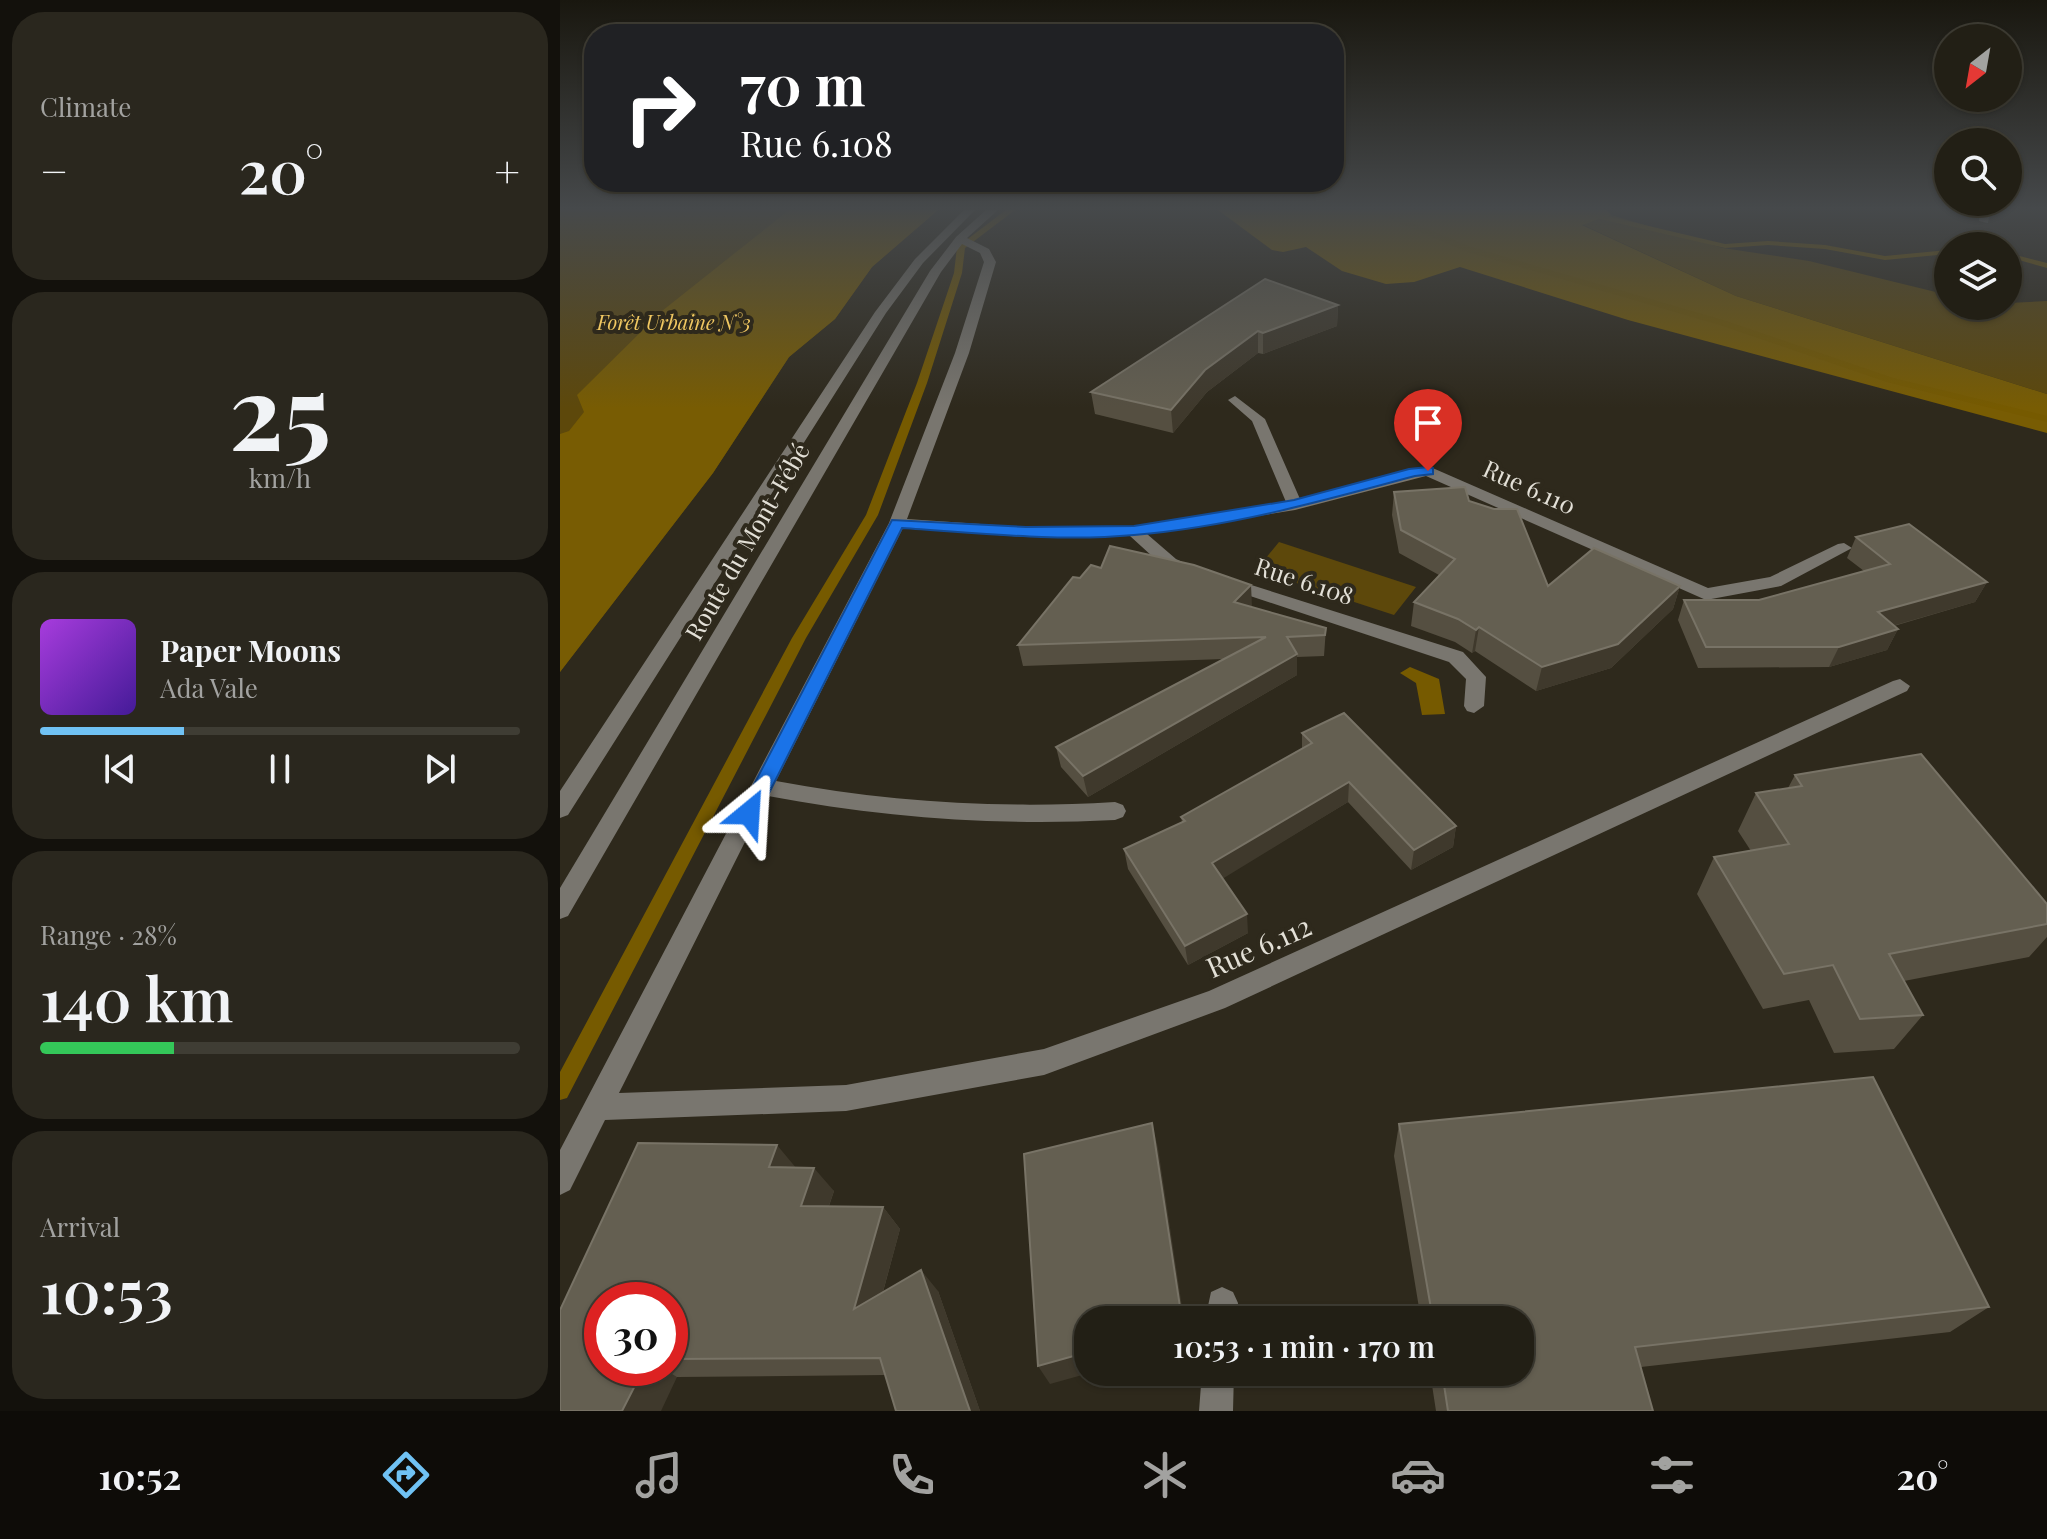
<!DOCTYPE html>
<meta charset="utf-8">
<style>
:root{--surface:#221f15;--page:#2a271e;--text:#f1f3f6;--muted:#a2a2a0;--line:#3f3d34;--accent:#70c2f4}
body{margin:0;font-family:"Playfair Display",serif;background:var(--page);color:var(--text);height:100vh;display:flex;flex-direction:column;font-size:30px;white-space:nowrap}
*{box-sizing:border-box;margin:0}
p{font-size:26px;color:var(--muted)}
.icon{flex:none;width:44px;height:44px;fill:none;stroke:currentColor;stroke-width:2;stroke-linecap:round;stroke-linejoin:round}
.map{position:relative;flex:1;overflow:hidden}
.drawer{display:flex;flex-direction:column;gap:12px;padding:12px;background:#13110c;width:560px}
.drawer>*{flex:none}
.hud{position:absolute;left:24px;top:24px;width:760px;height:168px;border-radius:32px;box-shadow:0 2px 6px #0004,0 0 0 2px var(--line);background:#202124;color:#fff;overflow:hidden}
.needle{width:52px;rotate:211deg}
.tools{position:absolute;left:1374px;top:24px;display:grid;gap:16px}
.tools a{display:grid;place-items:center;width:88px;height:88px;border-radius:50%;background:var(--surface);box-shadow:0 2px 6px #0004,0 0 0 2px var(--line);font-size:40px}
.speed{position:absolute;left:24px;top:1282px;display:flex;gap:16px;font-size:40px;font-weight:700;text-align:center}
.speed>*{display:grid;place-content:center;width:104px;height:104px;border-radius:50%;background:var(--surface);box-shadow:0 2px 6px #0004,0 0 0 2px var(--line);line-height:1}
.speed .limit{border:12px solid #d22;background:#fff;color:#111}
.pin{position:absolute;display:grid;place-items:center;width:68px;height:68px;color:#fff;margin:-82px -34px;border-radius:50% 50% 50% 0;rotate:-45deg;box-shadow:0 0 8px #0007}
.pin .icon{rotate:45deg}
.me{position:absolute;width:88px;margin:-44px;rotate:27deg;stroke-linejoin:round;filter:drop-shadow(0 0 6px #0008)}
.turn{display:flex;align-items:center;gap:28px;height:168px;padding:0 24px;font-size:36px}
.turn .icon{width:104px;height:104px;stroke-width:2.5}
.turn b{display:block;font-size:56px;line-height:68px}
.big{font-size:60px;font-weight:600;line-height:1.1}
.drawer .card{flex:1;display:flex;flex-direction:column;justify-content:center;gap:12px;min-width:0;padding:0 28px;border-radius:32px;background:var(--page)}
.drawer .dial{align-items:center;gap:0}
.dial b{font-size:104px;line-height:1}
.song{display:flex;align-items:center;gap:24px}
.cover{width:96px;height:96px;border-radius:12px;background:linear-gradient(135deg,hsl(280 70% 55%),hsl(260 70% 35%))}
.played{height:8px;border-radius:4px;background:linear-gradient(90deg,var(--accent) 30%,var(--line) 30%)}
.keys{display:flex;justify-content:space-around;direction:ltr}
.heat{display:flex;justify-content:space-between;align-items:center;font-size:44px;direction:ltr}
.charge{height:12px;border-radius:6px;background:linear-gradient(90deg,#34c759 28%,var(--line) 0)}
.trip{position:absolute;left:514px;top:1306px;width:460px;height:80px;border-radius:32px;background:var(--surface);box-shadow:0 2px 6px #0004,0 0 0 2px var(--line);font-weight:600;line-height:80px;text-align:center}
.tab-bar{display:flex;height:128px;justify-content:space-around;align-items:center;background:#0e0c08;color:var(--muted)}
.tab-bar .icon{width:56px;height:56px}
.tab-bar .current{color:var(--accent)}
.tab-bar b{font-size:36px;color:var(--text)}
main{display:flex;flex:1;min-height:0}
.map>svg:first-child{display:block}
.green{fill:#5d480b}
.forest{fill:#785c03}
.water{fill:#765a00}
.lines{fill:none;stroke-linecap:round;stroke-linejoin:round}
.stream{fill:#765a00;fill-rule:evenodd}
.minor{fill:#79766f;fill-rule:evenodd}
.wall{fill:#554f41;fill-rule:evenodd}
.shaded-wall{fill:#3f392c}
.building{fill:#645f51;stroke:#787366;stroke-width:2}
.route{fill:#1a73e8;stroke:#114b97;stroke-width:2}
.labels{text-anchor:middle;stroke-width:8;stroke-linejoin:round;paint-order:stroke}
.far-park-label{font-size:20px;font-style:italic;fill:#f1c862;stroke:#2e291c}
.street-label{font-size:24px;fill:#e3e0d7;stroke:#2e291c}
.near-street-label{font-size:28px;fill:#e3e0d7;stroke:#2e291c}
</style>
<main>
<section class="drawer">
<div class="card"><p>Climate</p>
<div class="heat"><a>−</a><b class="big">20°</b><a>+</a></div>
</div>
<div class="card dial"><b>25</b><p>km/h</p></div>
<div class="card">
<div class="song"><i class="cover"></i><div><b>Paper Moons</b><p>Ada Vale</p></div></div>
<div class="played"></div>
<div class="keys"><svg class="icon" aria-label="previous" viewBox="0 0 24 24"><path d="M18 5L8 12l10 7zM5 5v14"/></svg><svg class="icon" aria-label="pause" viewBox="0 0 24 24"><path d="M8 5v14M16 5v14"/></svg><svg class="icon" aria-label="next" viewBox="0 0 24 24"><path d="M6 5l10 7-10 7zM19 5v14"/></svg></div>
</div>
<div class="card"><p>Range · 28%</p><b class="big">140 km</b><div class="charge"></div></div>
<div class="card"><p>Arrival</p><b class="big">10:53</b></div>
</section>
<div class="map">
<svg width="1487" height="1411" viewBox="0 0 1487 1411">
<rect width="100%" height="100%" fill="#2e291c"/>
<path class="green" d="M0,210H378L312,267L275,319L229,357L153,473L0,672Z
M1051,215L1163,248L1249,261L1388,295V306L1487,301V394L1176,296L1021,224Z
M719,542L856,587L834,615L696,570Z"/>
<path class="forest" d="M229,210H378L312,267L275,319L229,357L153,473L0,672V434L9,431L24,412L17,395L102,311Z
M658,210H1047L1051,215L1022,225L1176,296L1487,394V433L1068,320L900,267L854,282L826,284L782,271L746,247L723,252L712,250Z"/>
<path class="water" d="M850,667L879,679L885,714L862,715L856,683L840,673Z"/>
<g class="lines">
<path class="stream" d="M446,210H455L405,248L402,273L367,383L318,515L246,638L7,1098L0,1100V1072L232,638L306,515L357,383L394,273L397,247Z
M820,210H828L830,213L891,210L838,217L911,247L1166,321L1333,378L1487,416V422L1327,382L1160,325L905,251L825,217Z
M1002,210H1021L1165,244L1208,241L1265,245L1325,256L1388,250V254L1325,260L1265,249L1208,245L1165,248L1010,212L993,218L989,216Z
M1448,253L1487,263V268L1448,257Z"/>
<path class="minor" d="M404,210H415L363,263L326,313L8,815L0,818V791L315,312L355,259Z
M426,210H438L407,238L429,249L436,262L409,353L347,519L466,527L574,526L726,502L692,421L668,400L675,396L705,419L740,499L868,466L1148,588L1210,577L1278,544L1284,543L1292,548L1221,586L1146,600L866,476L735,510L587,534L616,559L637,569L628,574L604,567L570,536L466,537L343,528L216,781C328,802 441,809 555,802L563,805L566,811L563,817L555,820C438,826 323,818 208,796L59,1093L286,1085L484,1049L649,991L1333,681L1340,679L1350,686L1347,691L665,1008L484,1075L286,1111L45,1120L10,1190L0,1195V1150L329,523L395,353L424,262L420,253L402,244L381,272L8,916L0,919V888L370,271L396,237Z
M1420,210H1430L1428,223L1419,221Z
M666,577L903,652L926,677L924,706L914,713L907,711L904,706L906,679L889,662L660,586L657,582Z
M662,1287L673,1292L678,1303L677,1320H645L651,1292Z
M642,1372H674L673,1411H639Z"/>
</g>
<path class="wall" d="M705,279L778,305L777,326L703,354L698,353L647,392L613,433L535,414L531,392Z
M834,492L909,501L988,586H1120L1113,609L1051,668L976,691L915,651L912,653L895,642L851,626L854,602L879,575L839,553L832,515Z
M1296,537L1427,582L1415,602L1334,626L1338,629L1327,650L1269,667L1138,668L1118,620L1124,600H1199L1304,571L1287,558Z
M692,606L691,607L766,628L764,656L737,657V675L528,797L501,767L496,747L664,659L463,666L458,645Z
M742,733L896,826L893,847L851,870L788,802L662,878L688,933L628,965L568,869L564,849L622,822L621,817L742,749Z
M1235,775L1487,904V937L1469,957L1344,981L1363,1015L1334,1049L1274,1053L1249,1000L1203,1009L1137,894L1154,857L1191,851L1178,831L1196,793L1228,788Z
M839,1124L1429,1307L1390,1332L1081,1367L1093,1411H876L870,1372H960V1320H861L834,1156Z
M236,1167L274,1191L269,1206L323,1207L340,1229L323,1292L378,1291L420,1411H336L325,1375L117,1377L0,1411ZM110,1300V1368H42Z"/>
<path class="shaded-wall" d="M778,305L777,326L703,354V333Z
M698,331V353L647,392L613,433L611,410L645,370Z
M1427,582L1415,602L1308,633L1318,612Z
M691,585L692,606L675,623L674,602Z
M1120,586L1113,609L1051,668L976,691L982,667Z
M919,627L915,651L912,653L916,630Z
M1338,629L1327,650L1269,667L1279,647Z
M737,654V675L528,797L523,776Z
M789,782L788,802L654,884L652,863Z
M896,826L893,847L851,870L854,850Z
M687,914L688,933L628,965L625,946Z
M592,1123L598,1148L624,1320H622Z
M217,1145L237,1169L209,1167Z
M254,1168L274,1191L261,1228L241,1206Z
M323,1207L340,1229L313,1328L294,1309Z
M361,1270L378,1291L420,1411H410Z
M528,1352V1372H533L490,1384L478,1366Z
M84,1368H102L117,1377L101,1411H62Z"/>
<path class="building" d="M705,279L778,305L703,333L698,331L645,370L611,410L531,392Z
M905,487L909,501L934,509H957L988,586L1034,548L1120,586L1058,644L982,667L919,627L916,630L898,619L854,602L895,559L841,530L834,492Z
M1349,524L1427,582L1318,612L1338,629L1279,647H1146L1124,600H1199L1330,564L1296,537Z
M550,546L634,565L691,585L674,602L766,628L765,635L727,637L737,654L523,776L496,747L706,637L458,645L513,577L520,578L531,565L541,568Z
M784,713L896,826L854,850L789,782L652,863L687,914L625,946L564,849L625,821L621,817L752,743L742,733Z
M1361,754L1487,904V924L1329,954L1363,1015L1300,1019L1273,965L1224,974L1154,857L1229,844L1196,793L1242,786L1235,775Z
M1313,1077L1429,1307L1075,1347L1093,1411H888L882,1372H960V1320H873L839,1124Z
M592,1123L622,1320H528V1352L478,1366L464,1154Z
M78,1143L217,1145L209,1167L254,1168L241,1206L323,1207L294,1309L361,1270L410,1411H336L320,1358L110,1359V1300H42V1368H84L62,1411H0V1310Z"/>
<linearGradient id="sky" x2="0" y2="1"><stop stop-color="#19170f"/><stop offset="0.51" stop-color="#46494b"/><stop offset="1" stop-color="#46494b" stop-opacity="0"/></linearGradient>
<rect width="1487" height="408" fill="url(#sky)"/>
<path class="route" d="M868,467L873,468V474L855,476C763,501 669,527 574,535C498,542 419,533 342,528L196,819H182L179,813L332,520L466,527L574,526L734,500L849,469Z"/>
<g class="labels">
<g class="far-park-label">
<text x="114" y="330">Forêt Urbaine N°3</text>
</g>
<g class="street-label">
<text transform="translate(969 488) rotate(24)" y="8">Rue 6.110</text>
<text transform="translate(188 542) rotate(-60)" y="8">Route du Mont-Fébé</text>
<text transform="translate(744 582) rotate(18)" y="8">Rue 6.108</text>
</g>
<g class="near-street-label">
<text transform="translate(699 947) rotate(-24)" y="10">Rue 6.112</text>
</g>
</g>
</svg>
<div class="tools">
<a><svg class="needle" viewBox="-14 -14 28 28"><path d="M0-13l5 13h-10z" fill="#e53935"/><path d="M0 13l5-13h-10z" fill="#a2a2a0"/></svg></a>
<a><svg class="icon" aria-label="search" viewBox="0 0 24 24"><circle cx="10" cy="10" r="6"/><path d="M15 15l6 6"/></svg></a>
<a><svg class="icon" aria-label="layers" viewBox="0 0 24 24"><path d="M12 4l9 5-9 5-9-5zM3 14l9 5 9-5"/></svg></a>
</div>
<div class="speed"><div class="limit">30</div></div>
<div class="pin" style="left:868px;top:471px;background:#d93025"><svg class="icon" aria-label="arrive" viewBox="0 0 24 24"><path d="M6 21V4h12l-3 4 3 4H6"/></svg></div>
<svg class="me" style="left:189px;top:813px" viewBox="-20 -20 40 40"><path d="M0-17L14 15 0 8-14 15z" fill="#1a73e8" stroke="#fff" stroke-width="4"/></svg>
<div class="trip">10:53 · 1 min · 170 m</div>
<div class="hud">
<div class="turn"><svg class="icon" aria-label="right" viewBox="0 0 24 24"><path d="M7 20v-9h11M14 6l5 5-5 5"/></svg><div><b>70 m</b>Rue 6.108</div></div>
</div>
</div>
</main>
<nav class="tab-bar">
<b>10:52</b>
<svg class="icon current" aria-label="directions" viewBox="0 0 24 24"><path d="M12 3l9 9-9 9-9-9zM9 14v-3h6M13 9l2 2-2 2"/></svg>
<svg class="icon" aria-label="music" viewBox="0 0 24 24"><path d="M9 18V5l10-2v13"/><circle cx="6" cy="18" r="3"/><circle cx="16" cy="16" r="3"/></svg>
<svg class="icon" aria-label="phone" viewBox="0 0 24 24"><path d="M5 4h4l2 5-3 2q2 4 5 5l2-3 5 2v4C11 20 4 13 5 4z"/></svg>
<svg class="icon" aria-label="climate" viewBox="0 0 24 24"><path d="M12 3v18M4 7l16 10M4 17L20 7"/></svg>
<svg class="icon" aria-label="car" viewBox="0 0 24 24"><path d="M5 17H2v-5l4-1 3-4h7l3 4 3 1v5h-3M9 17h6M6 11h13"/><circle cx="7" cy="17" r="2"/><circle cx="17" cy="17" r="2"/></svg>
<svg class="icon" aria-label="filters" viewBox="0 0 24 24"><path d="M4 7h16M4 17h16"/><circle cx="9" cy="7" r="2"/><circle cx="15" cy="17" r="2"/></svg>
<b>20°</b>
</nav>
